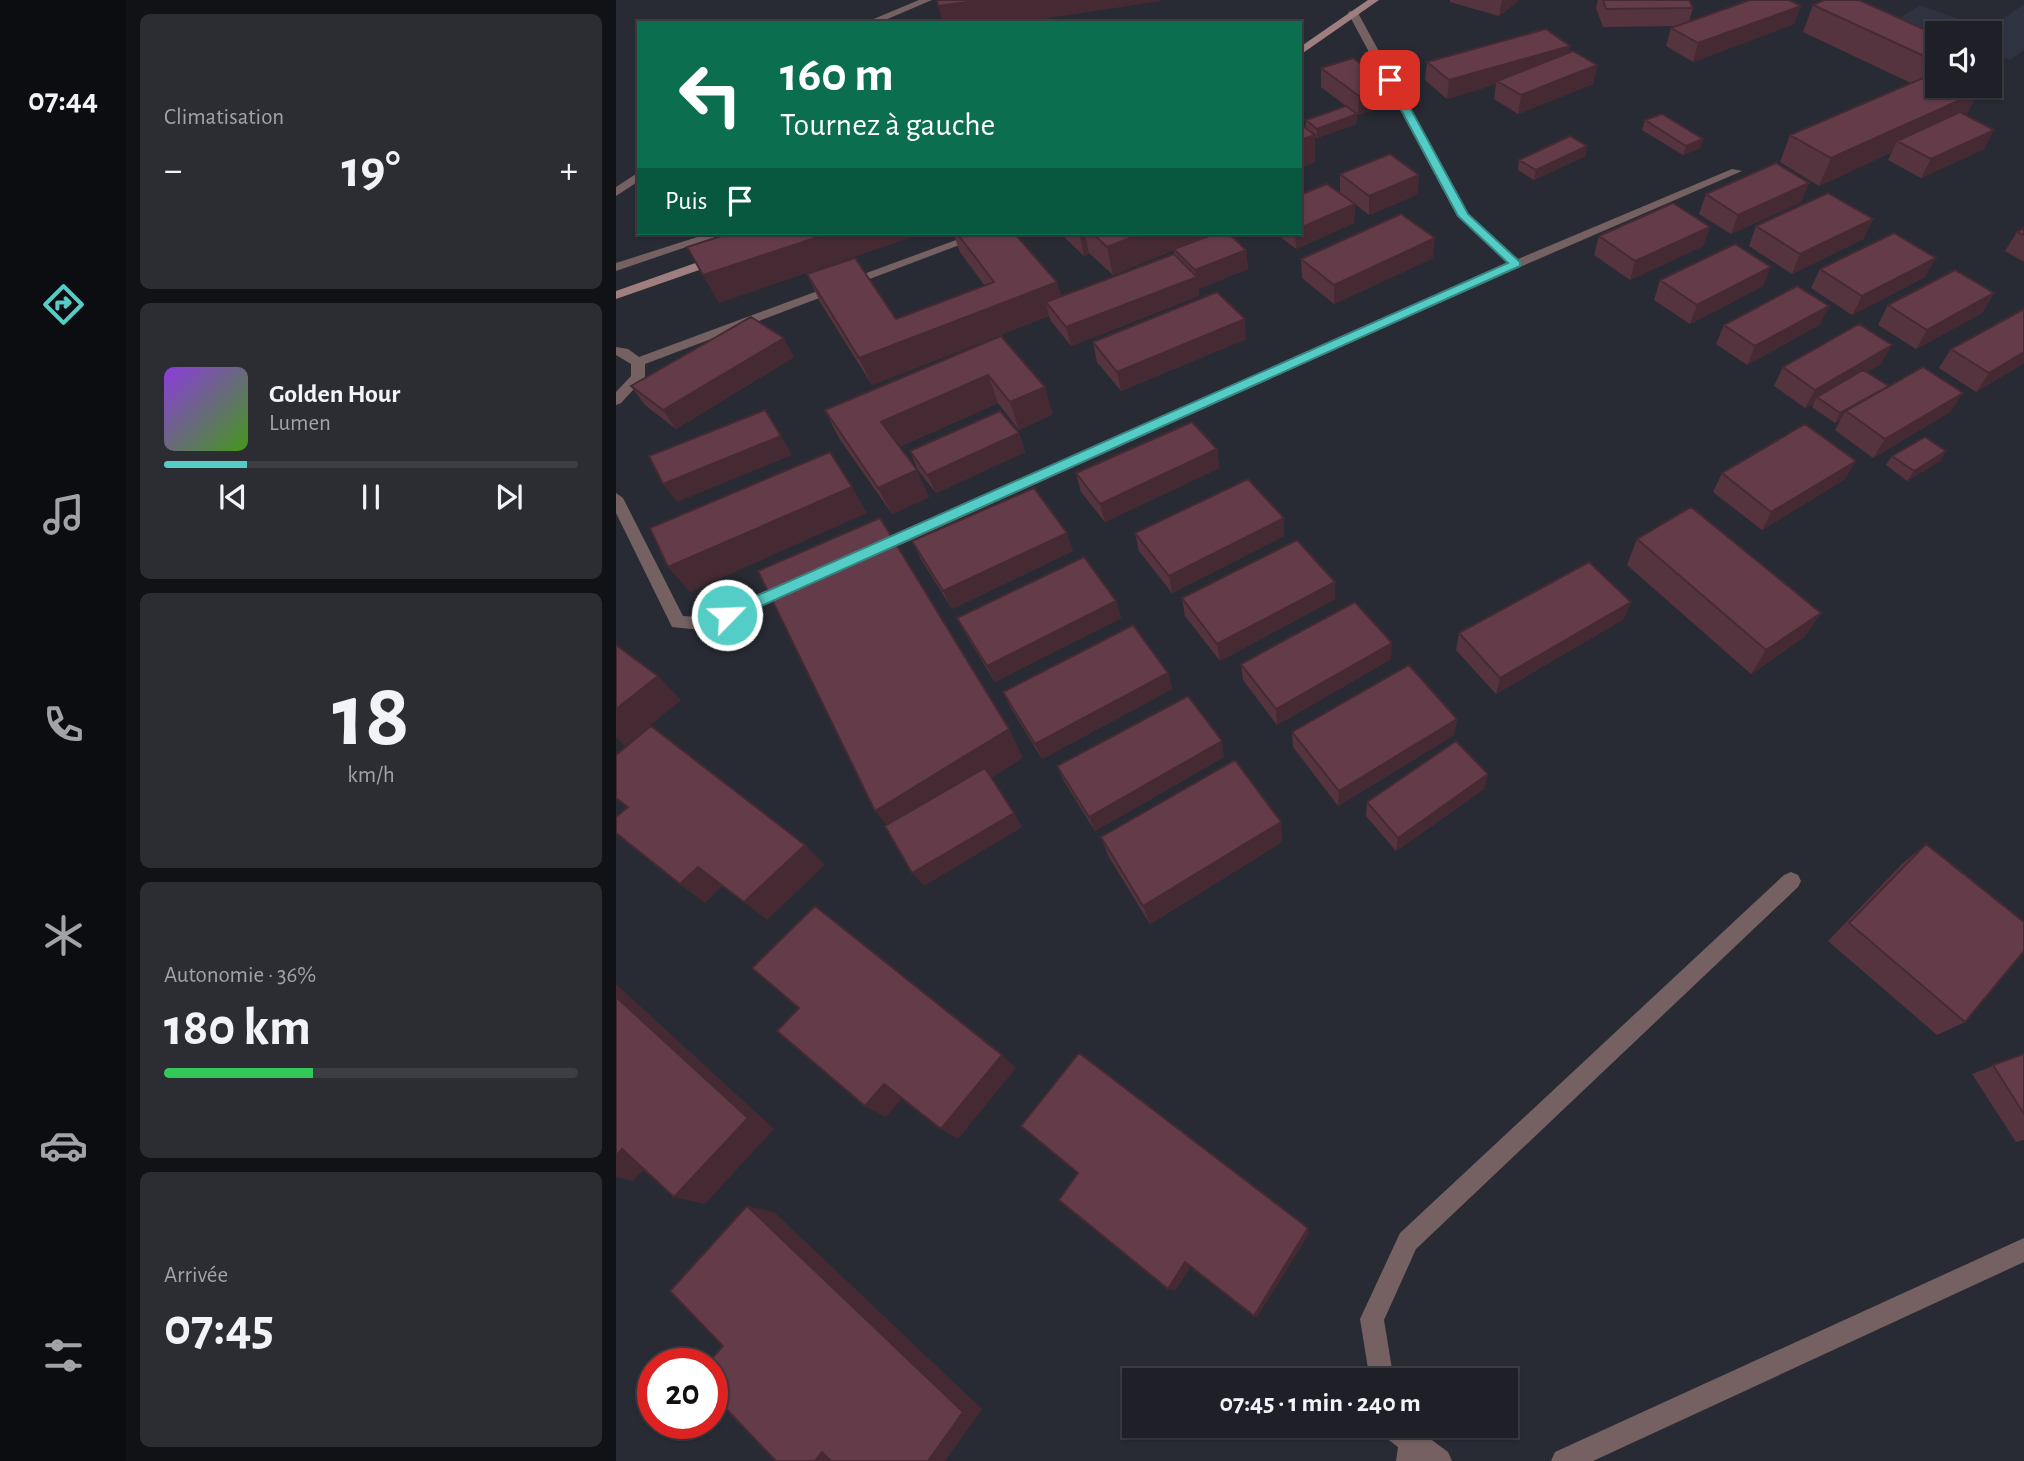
<!DOCTYPE html>
<html lang="fr">
<meta charset="utf-8">
<style>
:root{--surface:#1f2027;--page:#2c2d33;--text:#f1f3f6;--muted:#a1a3a7;--line:#3c3e44;--accent:#54cdc7}
body{margin:0;font-family:"Alegreya Sans",sans-serif;background:var(--page);color:var(--text);height:100vh;display:flex;flex-direction:column;font-size:26px;white-space:nowrap}
*{box-sizing:border-box;margin:0}
p{font-size:23px;color:var(--muted)}
.icon{flex:none;width:38px;height:38px;fill:none;stroke:currentColor;stroke-width:2;stroke-linecap:round;stroke-linejoin:round}
.map{position:relative;flex:1;overflow:hidden}
.side{display:flex;flex-direction:column;gap:14px;padding:14px;background:#111215;width:490px}
.side>*{flex:none}
.guide{position:absolute;left:21px;top:21px;width:665px;height:214px;border-radius:0px;box-shadow:0 2px 5px #0004,0 0 0 2px var(--line);background:#0b6e4f;color:#fff;overflow:hidden}
.controls{position:absolute;left:1309px;top:21px;display:grid;gap:14px}
.controls a{display:grid;place-items:center;width:77px;height:77px;border-radius:0px;background:var(--surface);box-shadow:0 2px 5px #0004,0 0 0 2px var(--line);font-size:35px}
.speed{position:absolute;left:21px;top:1348px;display:flex;gap:14px;font-size:35px;font-weight:700;text-align:center}
.speed>*{display:grid;place-content:center;width:91px;height:91px;border-radius:50%;background:var(--surface);box-shadow:0 2px 5px #0004,0 0 0 2px var(--line);line-height:1}
.speed .limit{border:10px solid #d22;background:#fff;color:#111}
.pin{position:absolute;display:grid;place-items:center;width:60px;height:60px;color:#fff;margin:-30px;border-radius:14px;box-shadow:0 4px 10px #0006}
.me{position:absolute;width:77px;margin:-38px;rotate:66deg;stroke-linejoin:round;filter:drop-shadow(0 0 5px #0008)}
.turn{display:flex;align-items:center;gap:24px;height:147px;padding:0 28px;font-size:32px}
.turn .icon{width:91px;height:91px;stroke-width:2.5}
.turn b{display:block;font-size:49px;line-height:60px}
.then{display:flex;align-items:center;height:66px;padding:0 28px;background:#0003;gap:14px;font-size:26px}
.big{font-size:52px;font-weight:700;line-height:1.1}
.side .tile{flex:1;display:flex;flex-direction:column;justify-content:center;gap:10px;min-width:0;padding:0 24px;border-radius:10px;background:var(--page)}
.side .dial{align-items:center;gap:0}
.dial b{font-size:91px;line-height:1}
.song{display:flex;align-items:center;gap:21px}
.cover{width:84px;height:84px;border-radius:10px;background:linear-gradient(135deg,hsl(270 70% 55%),hsl(100 70% 35%))}
.played{height:7px;border-radius:4px;background:linear-gradient(90deg,var(--accent) 20%,var(--line) 20%)}
.keys{display:flex;justify-content:space-around;direction:ltr}
.heat{display:flex;justify-content:space-between;align-items:center;font-size:38px;direction:ltr}
.charge{height:10px;border-radius:5px;background:linear-gradient(90deg,#34c759 36%,var(--line) 0)}
.trip{position:absolute;left:506px;top:1368px;width:396px;height:70px;border-radius:0px;background:var(--surface);box-shadow:0 2px 5px #0004,0 0 0 2px var(--line);font-weight:700;line-height:70px;text-align:center}
main{display:flex;flex:1;min-height:0}
.menu{display:flex;flex-direction:column;width:126px;justify-content:space-around;align-items:center;background:#0c0d10;color:var(--muted)}
.menu .icon{width:49px;height:49px}
.menu .selected{color:var(--accent)}
.menu b{font-size:32px;color:var(--text)}
.map>svg:first-child{display:block}
.built{fill:#2f3241}
.lines{fill:none;stroke-linecap:round;stroke-linejoin:round}
.lane{fill:#756161;fill-rule:evenodd}
.street{fill:#756161;fill-rule:evenodd}
.secondary{fill:#9e7e7e;fill-rule:evenodd}
.wall{fill:#56343f}
.shaded-wall{fill:#462a33}
.building{fill:#643c49;stroke:#462a33;stroke-width:2}
.route{fill:#54cdc7;stroke:#378581;stroke-width:2}
</style>
<main>
<nav class="menu">
<b>07:44</b>
<svg class="icon selected" aria-label="directions" viewBox="0 0 24 24"><path d="M12 3l9 9-9 9-9-9zM9 14v-3h6M13 9l2 2-2 2"/></svg>
<svg class="icon" aria-label="music" viewBox="0 0 24 24"><path d="M9 18V5l10-2v13"/><circle cx="6" cy="18" r="3"/><circle cx="16" cy="16" r="3"/></svg>
<svg class="icon" aria-label="phone" viewBox="0 0 24 24"><path d="M5 4h4l2 5-3 2q2 4 5 5l2-3 5 2v4C11 20 4 13 5 4z"/></svg>
<svg class="icon" aria-label="climate" viewBox="0 0 24 24"><path d="M12 3v18M4 7l16 10M4 17L20 7"/></svg>
<svg class="icon" aria-label="car" viewBox="0 0 24 24"><path d="M5 17H2v-5l4-1 3-4h7l3 4 3 1v5h-3M9 17h6M6 11h13"/><circle cx="7" cy="17" r="2"/><circle cx="17" cy="17" r="2"/></svg>
<svg class="icon" aria-label="filters" viewBox="0 0 24 24"><path d="M4 7h16M4 17h16"/><circle cx="9" cy="7" r="2"/><circle cx="15" cy="17" r="2"/></svg>
</nav>
<section class="side">
<div class="tile"><p>Climatisation</p>
<div class="heat"><a>−</a><b class="big">19°</b><a>+</a></div>
</div>
<div class="tile">
<div class="song"><i class="cover"></i><div><b>Golden Hour</b><p>Lumen</p></div></div>
<div class="played"></div>
<div class="keys"><svg class="icon" aria-label="previous" viewBox="0 0 24 24"><path d="M18 5L8 12l10 7zM5 5v14"/></svg><svg class="icon" aria-label="pause" viewBox="0 0 24 24"><path d="M8 5v14M16 5v14"/></svg><svg class="icon" aria-label="next" viewBox="0 0 24 24"><path d="M6 5l10 7-10 7zM19 5v14"/></svg></div>
</div>
<div class="tile dial"><b>18</b><p>km/h</p></div>
<div class="tile"><p>Autonomie · 36%</p><b class="big">180 km</b><div class="charge"></div></div>
<div class="tile"><p>Arrivée</p><b class="big">07:45</b></div>
</section>
<div class="map">
<svg width="1408" height="1461" viewBox="0 0 1408 1461">
<rect width="100%" height="100%" fill="#292b34"/>
<path class="built" d="M1408,4V50L1394,60L1374,53V33L1321,34L1282,19L1304,5L1372,30Z"/>
<g class="lines">
<path class="lane" d="M303,0H316L262,23H248Z
M734,11L742,13L852,214L902,259L1116,169L1126,171L904,267L264,554H254L251,550L254,546L892,263L841,216L732,13Z
M23,172V181L0,196V187Z
M359,233H375L29,364V377L5,403L0,405V392L15,376V364L0,355V347L12,349L23,357Z
M0,493L7,498L67,616L84,617L175,581L183,587L181,591L85,630L56,627L0,513Z"/>
<path class="street" d="M94,233H111L0,271V263Z
M1175,872L1182,875L1185,881L1182,887L800,1249L768,1320L778,1381H754L744,1319L784,1233L1168,875Z
M1408,1238V1262L977,1461H935L939,1452Z
M762,1426H797L832,1452L836,1461H780L782,1447L766,1435Z"/>
<path class="secondary" d="M752,0H763L684,55V47Z
M105,254L109,255V261L0,299V291Z"/>
</g>
<path class="wall" d="M834,0H903L883,16L834,2Z
M982,0H1073L1077,8L1073,21L1178,24L1077,62L1050,46L1055,28L1059,26L987,27L980,8Z
M1197,5L1321,35V86L1362,92L1350,115L1368,149L1305,178L1272,160L1276,152L1203,186L1164,162L1174,135L1295,83L1187,32Z
M954,46L952,53L981,65L977,84L902,114L878,99L880,84L831,99L809,80L811,62Z
M705,68L774,85L773,104L742,115L705,87Z
M741,114L740,124L701,138L699,136V162L684,168V124L690,129V120Z
M1029,120L1084,148L1067,155L1026,130Z
M971,146L969,156L918,180L902,170L903,160Z
M724,174L802,194L753,215L739,204L738,223L680,249L659,233H684L724,193Z
M1090,194L1185,202L1115,234L1083,214Z
M1257,219L1247,239L1176,274L1133,246L1140,226Z
M1094,227L1087,246L1014,280L978,255L983,236Z
M1408,228V262L1389,251L1401,232Z
M337,233H398L441,282L445,296L558,254V250L497,275L473,253L468,256L444,233H589L590,237L630,250L632,269L582,289L583,296L455,346L435,321L433,316L256,385L204,302L191,274L280,319L369,286L344,252Z
M817,258L718,304L686,278L685,259Z
M1204,269L1309,277L1236,315L1195,288Z
M1044,280L1147,286L1074,324L1038,300Z
M1378,293L1366,313L1300,349L1262,325L1272,305Z
M1213,306L1203,325L1131,365L1100,344L1108,325Z
M1408,309V363L1360,392L1323,368L1335,349Z
M385,336L437,414L403,430L382,403L283,447L313,497L276,514L223,438L209,410Z
M630,339L505,391L481,362L477,342Z
M178,357L60,429L29,405L15,386Z
M1265,364L1251,372L1273,386L1334,412L1257,458L1219,430L1225,419L1219,423L1196,407L1198,403L1189,408L1158,386L1167,367Z
M403,433L409,452L320,493L302,470L294,451Z
M601,449L603,468L489,522L465,492L460,473Z
M1330,451L1324,461L1291,481L1270,465L1276,456Z
M1106,473L1229,479L1146,530L1097,492Z
M668,518V536L556,593L523,551L519,533Z
M1021,539L1205,613L1188,637L1135,674L1011,565Z
M296,541L457,551L336,609L305,559Z
M719,582V599L604,661L569,616L566,598Z
M500,601L505,618L379,682L350,635L341,618Z
M1008,619L880,694L840,650L843,633Z
M775,659L661,725L627,680L625,664Z
M552,673L556,689L426,759L395,708L387,692Z
M841,719L838,735L722,806L677,747L676,732Z
M608,757L479,831L448,781L441,766Z
M868,789L780,851L750,816L751,802Z
M665,822L666,842L534,924L493,857L485,837Z
M1310,844L1349,1022L1321,1035L1212,941L1286,864Z
M1408,1054V1140L1400,1142L1356,1074Z"/>
<path class="shaded-wall" d="M367,0H545V1L400,23H327L322,6Z
M886,0H903L883,16Z
M1185,6L1178,24L1077,62L1082,43Z
M954,46L950,64L881,81L880,84L831,99L833,80Z
M981,65L977,84L902,114L905,95Z
M774,85L773,104L742,115L743,96Z
M1362,92L1348,120L1281,141L1276,152L1203,186L1215,158Z
M741,114L740,124L701,138V129Z
M1378,130L1368,149L1305,178L1315,159Z
M699,135V162L684,168V140Z
M1087,139L1084,148L1067,155L1070,146Z
M971,146L969,156L918,180L920,170Z
M803,175L802,194L753,215V196Z
M1193,183L1185,202L1115,234L1122,215Z
M739,204L738,223L680,249L679,233H684V228Z
M1257,219L1247,239L1176,274L1184,254Z
M1094,227L1087,246L1014,280L1019,261Z
M214,233H308L103,303L87,275Z
M463,233H469L473,253L468,256Z
M527,233H589L590,237L497,275L491,247Z
M819,238L817,258L718,304V285Z
M630,250L632,269L582,289L583,296L455,346L450,327L580,277L579,270Z
M1320,258L1309,277L1236,315L1246,296Z
M1155,267L1147,286L1074,324L1081,305Z
M441,282L448,310L430,302L433,316L256,385L243,358Z
M1378,293L1366,313L1300,349L1311,330Z
M1213,306L1203,325L1131,365L1139,346Z
M629,319L630,339L505,391L501,372Z
M168,338L178,357L60,429L47,410Z
M1276,345L1265,364L1205,399L1201,397L1198,403L1189,408L1199,390Z
M1408,352V363L1360,392L1373,373Z
M372,375L382,403L278,449L265,422Z
M1273,386L1230,411L1225,419L1219,423L1224,413Z
M429,387L437,414L403,430L394,402Z
M1347,393L1334,412L1257,458L1269,439Z
M403,433L409,452L320,493L311,475Z
M165,436L176,455L61,502L47,484Z
M601,449L603,468L489,522L484,504Z
M1330,451L1324,461L1291,481L1298,471Z
M1240,461L1229,479L1146,530L1155,512Z
M301,470L313,497L276,514L262,488Z
M236,487L251,513L74,592L52,567Z
M668,518V536L556,593L553,576Z
M451,533L457,551L336,609L327,591Z
M719,582V599L604,661L601,644Z
M500,601L505,618L379,682L371,666Z
M1015,602L1008,619L880,694L884,678Z
M1205,613L1188,637L1135,674L1150,650Z
M776,643L775,659L661,725L660,709Z
M552,673L556,689L426,759L419,744Z
M42,676L65,700L9,746L0,738V709Z
M841,719L838,735L722,806L723,791Z
M393,729L407,758L280,837L259,811Z
M606,741L608,757L479,831L473,817Z
M872,774L868,789L780,851L782,838Z
M398,813L406,827L308,886L296,873Z
M665,822L666,842L534,924L527,906Z
M189,845L209,865L151,920L128,902Z
M82,867L106,886L89,903L64,884Z
M0,984L158,1129L89,1204L58,1197L0,997Z
M386,1055L400,1068L342,1139L325,1129Z
M268,1084L288,1096L270,1117L249,1106Z
M6,1149L38,1158L17,1181L0,1177V1156Z
M131,1206L158,1212L366,1409L329,1461H312Z
M692,1228L693,1234L641,1317L638,1316Z
M569,1262L575,1266L559,1291L552,1289Z
M206,1452L221,1461H199Z"/>
<path class="building" d="M321,0H367L322,6Z
M987,0H1073L1077,8L990,9Z
M1134,0H1173L1185,6L1082,43L1055,28Z
M1208,0H1243L1321,35V62L1197,5Z
M930,29L954,46L833,80L811,62Z
M957,51L981,65L905,95L881,81Z
M737,58L774,85L743,96L705,68Z
M1321,72V86H1349L1362,92L1215,158L1174,135Z
M730,106L741,114L701,129L690,120Z
M1344,112L1378,130L1315,159L1281,141Z
M1046,114L1087,139L1070,146L1029,120Z
M684,124L699,135L684,140Z
M954,136L971,146L920,170L903,160Z
M774,154L803,175L753,196L724,174Z
M1160,163L1193,183L1122,215L1090,194Z
M711,184L739,204L684,228V195Z
M1212,193L1257,219L1184,254L1140,226Z
M1057,203L1094,227L1019,261L983,236Z
M785,214L819,238L718,285L685,259Z
M1408,228V235L1401,232Z
M115,233H214L87,275L71,247Z
M341,233H398L441,282L243,358L191,274L239,258L280,319L378,282Z
M476,233H527L491,247Z
M601,233H612L630,250L579,270L558,249Z
M1278,233L1320,258L1246,296L1204,269Z
M1119,244L1155,267L1081,305L1044,280Z
M558,254L581,277L450,327L430,302Z
M1339,270L1378,293L1311,330L1272,305Z
M1181,286L1213,306L1139,346L1108,325Z
M601,292L629,319L501,372L477,342Z
M1408,309V352L1373,373L1335,349Z
M135,317L168,338L47,410L15,386Z
M1243,324L1276,345L1199,390L1167,367Z
M385,336L429,387L394,402L372,375L265,422L301,470L262,488L209,410Z
M1307,367L1347,393L1269,439L1230,411Z
M1247,370L1273,386L1224,413L1201,397Z
M149,410L165,436L47,484L33,456Z
M384,411L403,433L311,475L294,451Z
M576,422L601,449L484,504L460,473Z
M1189,424L1240,461L1155,512L1106,473Z
M1309,437L1330,451L1298,471L1276,456Z
M214,452L236,487L52,567L34,528Z
M632,479L668,518L553,576L519,533Z
M418,488L451,533L327,591L296,541Z
M1075,507L1205,613L1150,650L1021,539Z
M264,518L393,729L259,811L142,571Z
M681,540L719,582L601,644L566,598Z
M468,557L500,601L371,666L341,618Z
M973,562L1015,602L884,678L843,633Z
M739,602L776,643L660,709L625,664Z
M517,625L552,673L419,744L387,692Z
M0,645L42,676L0,709Z
M793,665L841,719L723,791L676,732Z
M572,696L606,741L473,817L441,766Z
M35,726L189,845L128,902L82,867L64,884L0,833V817L12,807L0,798V755Z
M840,741L872,774L782,838L751,802Z
M619,760L665,822L527,906L485,837Z
M369,768L398,813L296,873L269,826Z
M1310,844L1408,922V951L1349,1022L1233,923Z
M199,906L386,1055L325,1129L268,1084L249,1106L161,1031L183,1008L136,968Z
M0,997L132,1118L58,1197L6,1149L0,1156Z
M463,1053L692,1228L638,1316L569,1262L552,1289L443,1200L462,1173L405,1126Z
M1408,1054V1114L1377,1065Z
M131,1206L347,1412L312,1461H215L206,1452L199,1461H160L96,1394V1363H92L107,1346L54,1291Z"/>
<path class="route" d="M771,78L779,80L852,214L904,262V266L116,619H106L103,615L106,611L892,263L842,216L769,80Z"/>
</svg>
<div class="controls">
<a><svg class="icon" aria-label="sound" viewBox="0 0 24 24"><path d="M4 9h4l5-4v14l-5-4H4zM17 9q2 3 0 6"/></svg></a>
</div>
<div class="speed"><div class="limit">20</div></div>
<div class="pin" style="left:774px;top:80px;background:#d93025"><svg class="icon" aria-label="arrive" viewBox="0 0 24 24"><path d="M6 21V4h12l-3 4 3 4H6"/></svg></div>
<svg class="me" style="left:111px;top:615px" viewBox="-20 -20 40 40"><circle r="17" fill="#54cdc7" stroke="#fff" stroke-width="3"/><path d="M0-11L8 9 0 5-8 9z" fill="#fff"/></svg>
<div class="trip">07:45 · 1 min · 240 m</div>
<div class="guide">
<div class="turn"><svg class="icon" aria-label="left" viewBox="0 0 24 24"><path d="M17 20v-9H6M10 6l-5 5 5 5"/></svg><div><b>160 m</b>Tournez à gauche</div></div>
<div class="then">Puis<svg class="icon" aria-label="arrive" viewBox="0 0 24 24"><path d="M6 21V4h12l-3 4 3 4H6"/></svg></div>
</div>
</div>
</main>
